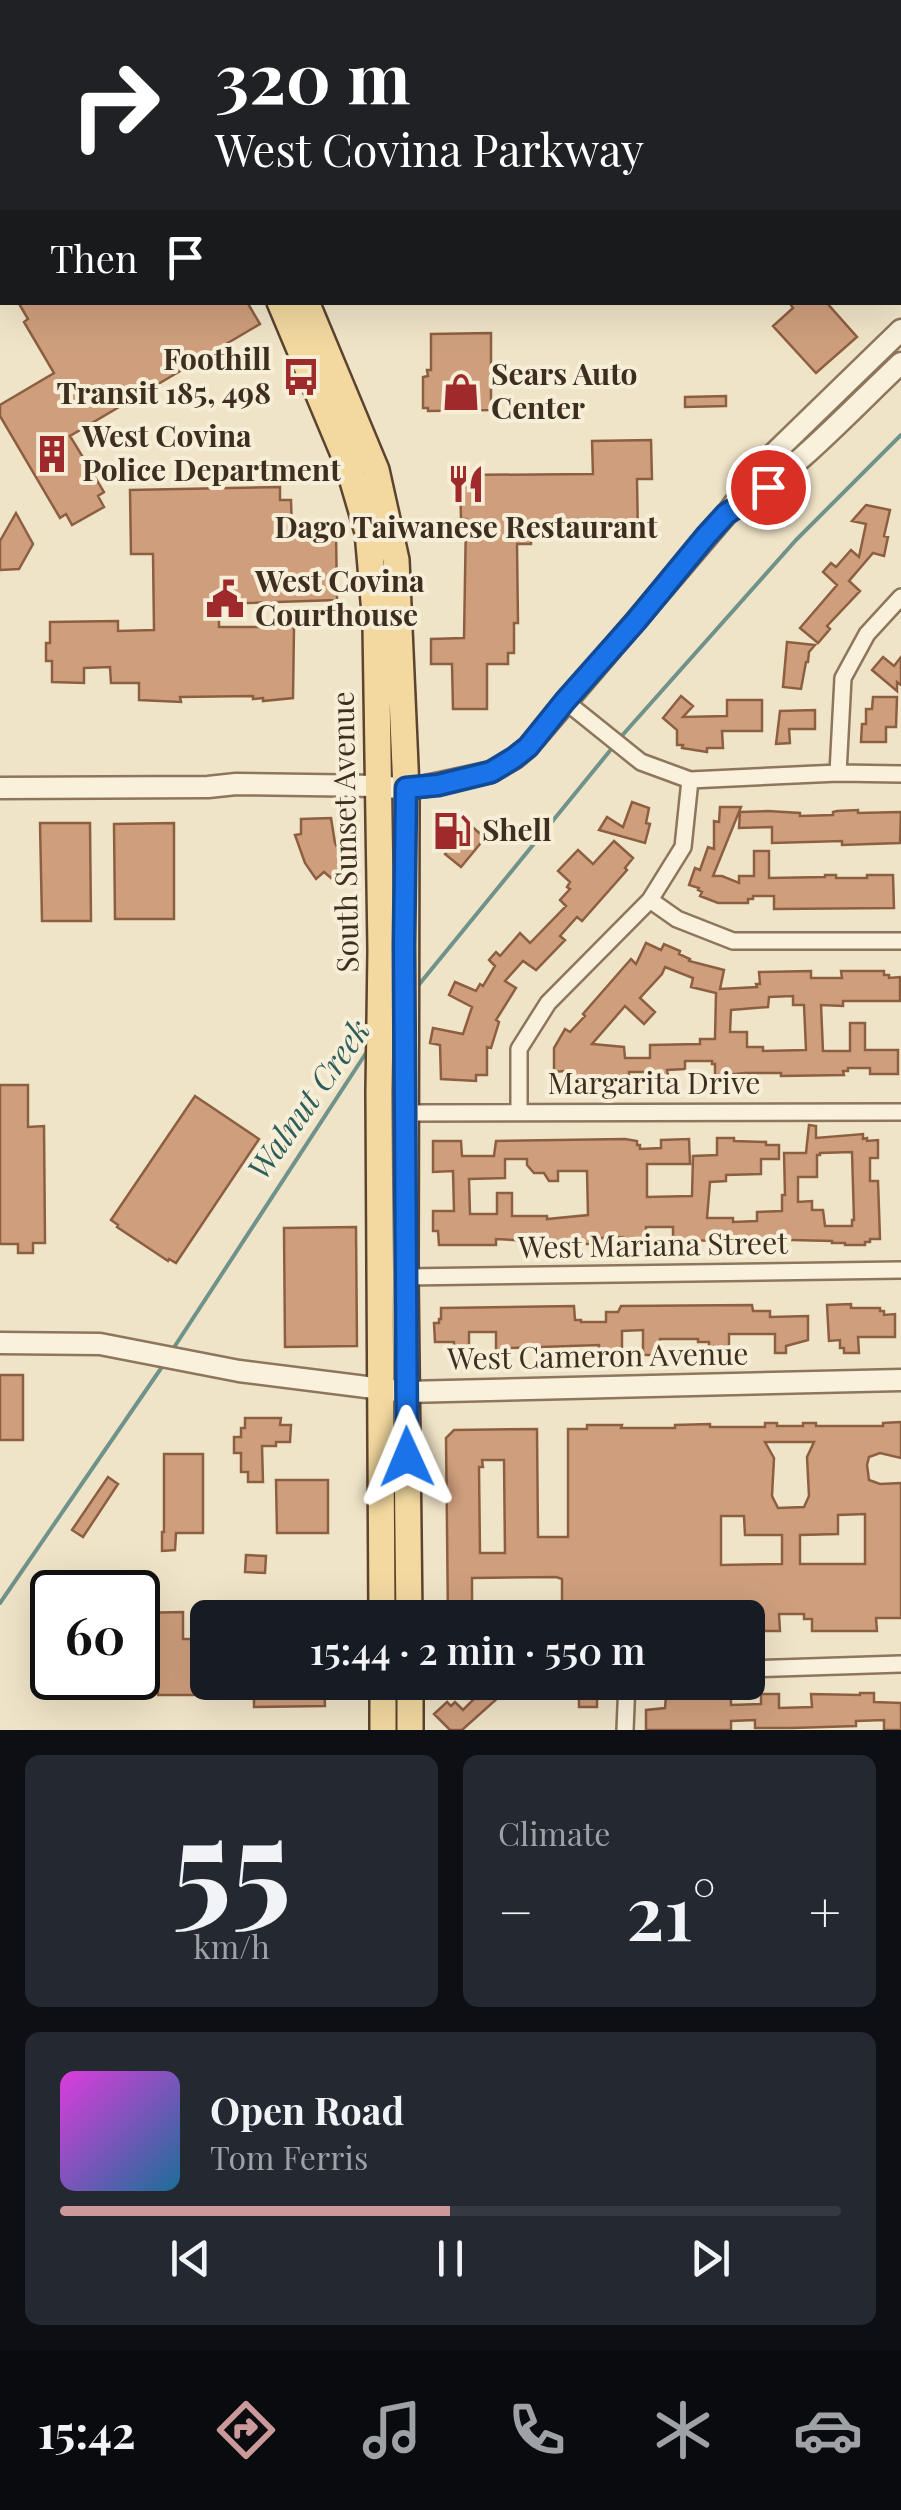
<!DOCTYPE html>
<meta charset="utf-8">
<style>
:root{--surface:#171b24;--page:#242831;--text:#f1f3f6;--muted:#9ea1a6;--line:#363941;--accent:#cc999b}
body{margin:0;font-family:"Playfair Display",serif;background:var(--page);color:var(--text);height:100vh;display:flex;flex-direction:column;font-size:38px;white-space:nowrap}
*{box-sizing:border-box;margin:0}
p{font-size:32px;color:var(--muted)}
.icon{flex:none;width:55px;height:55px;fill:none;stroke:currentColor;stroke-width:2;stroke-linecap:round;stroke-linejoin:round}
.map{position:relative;height:1730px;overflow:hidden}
.sheet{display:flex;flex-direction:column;gap:25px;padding:25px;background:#0d0f14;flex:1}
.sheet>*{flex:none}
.banner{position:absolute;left:0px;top:0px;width:902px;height:305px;box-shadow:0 10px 40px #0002;background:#202124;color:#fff;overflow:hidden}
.speed{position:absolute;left:30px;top:1570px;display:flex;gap:20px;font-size:50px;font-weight:700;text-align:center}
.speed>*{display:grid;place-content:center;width:130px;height:130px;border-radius:50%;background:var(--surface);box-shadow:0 10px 40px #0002;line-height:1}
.speed .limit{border:5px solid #111;border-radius:15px;background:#fff;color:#111}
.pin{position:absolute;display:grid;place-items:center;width:85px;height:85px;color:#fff;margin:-42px;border:5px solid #fff;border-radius:50%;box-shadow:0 2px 10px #0007}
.me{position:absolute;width:110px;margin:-55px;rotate:359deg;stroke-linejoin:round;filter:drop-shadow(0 0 8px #0008)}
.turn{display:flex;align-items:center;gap:35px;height:210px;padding:0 50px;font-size:45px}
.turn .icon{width:130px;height:130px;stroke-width:2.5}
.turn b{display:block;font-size:70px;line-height:85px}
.then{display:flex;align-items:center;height:95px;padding:0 50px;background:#0003;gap:20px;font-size:38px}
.big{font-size:75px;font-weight:600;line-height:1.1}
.sheet .widget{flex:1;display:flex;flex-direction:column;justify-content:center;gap:15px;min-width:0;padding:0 35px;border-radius:15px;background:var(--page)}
.sheet .dial{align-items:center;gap:0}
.dial b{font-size:130px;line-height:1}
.song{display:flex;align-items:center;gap:30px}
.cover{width:120px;height:120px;border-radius:15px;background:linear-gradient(135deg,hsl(300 70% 55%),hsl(200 70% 35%))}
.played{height:10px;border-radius:5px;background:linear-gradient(90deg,var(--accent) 50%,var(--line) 50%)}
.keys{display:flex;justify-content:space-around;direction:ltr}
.heat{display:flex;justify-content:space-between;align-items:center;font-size:55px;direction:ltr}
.sheet .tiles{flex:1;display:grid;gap:25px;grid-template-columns:1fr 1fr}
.widget:last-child{grid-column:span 2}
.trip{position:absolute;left:190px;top:1600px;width:575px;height:100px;border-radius:15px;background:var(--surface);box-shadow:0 10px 40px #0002;font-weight:600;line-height:100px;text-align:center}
.dock{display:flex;height:160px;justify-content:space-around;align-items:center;background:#090b0e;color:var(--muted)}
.dock .icon{width:70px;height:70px}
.dock .selected{color:var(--accent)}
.dock b{font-size:45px;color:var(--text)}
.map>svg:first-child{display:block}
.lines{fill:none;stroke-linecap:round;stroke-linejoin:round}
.stream{stroke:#6f938a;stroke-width:4}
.building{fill:#cf9f7d;stroke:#8d5f41;stroke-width:2.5;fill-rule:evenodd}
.minor-casing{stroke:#8d765c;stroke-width:20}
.tertiary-casing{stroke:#8d765c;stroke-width:25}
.primary-casing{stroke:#5b4430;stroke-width:30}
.motorway-casing{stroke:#5b4430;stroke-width:35}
.minor{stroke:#faf1dc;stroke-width:15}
.tertiary{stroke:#faf1dc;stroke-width:20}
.primary{stroke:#f3d9a0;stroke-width:25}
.motorway{stroke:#e0a458;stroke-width:30}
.route-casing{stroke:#114b97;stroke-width:25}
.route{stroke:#1a73e8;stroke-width:18}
.labels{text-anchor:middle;stroke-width:8;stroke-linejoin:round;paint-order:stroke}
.poi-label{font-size:30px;font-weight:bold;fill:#3d2e20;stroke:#f7eed8;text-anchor:start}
.street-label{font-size:30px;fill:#3d2e20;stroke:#f7eed8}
.water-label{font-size:32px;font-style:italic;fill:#2f5d5a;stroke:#f7eed8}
</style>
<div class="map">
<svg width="901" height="1730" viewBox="0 0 901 1730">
<rect width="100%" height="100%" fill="#f0e4c8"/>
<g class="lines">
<path class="stream" d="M619,739L796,540L901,435
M417,987L613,747
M171,1352L368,1050
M0,1603L164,1364"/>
</g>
<path class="building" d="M18,302H247L260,324L70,436L104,492L98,496L104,507L72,525L66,514L60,518L0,416V405L54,373L24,322L28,319Z
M789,302H826L857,337L816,373L773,326L793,308Z
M491,333V410L428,411V408H423V377L428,376L427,370H431V334Z
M726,396V406L685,407V397Z
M651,440L652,479H637L638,538L582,539V531H531V544H517L518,623H514V653H508V664H487V709H453L452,664H431V639L464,638L466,519H461L460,475L593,474L592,441Z
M280,487V500H291L292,532H336L337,600L219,604V627H294L293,698L263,701V698L253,699V696L180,697L181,702L139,700V683H111L110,667L84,668V683L52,682V661H46V643H50V622L118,621V631L154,630L153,554H131L130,490Z
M866,505L890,510L884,536L888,537L884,556L873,553L849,581L860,591L827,626L830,629L818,643L800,628L837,585L823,572L831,563L836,567L851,550L859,557L866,524L852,521Z
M16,513L33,544L19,569L0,570V541Z
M787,642L815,645L809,652L808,662H806L801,689L783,687Z
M883,657L894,666L901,657V685L897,682V691L872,670Z
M681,696L693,706L683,717L727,716V700H762V731H722L723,748H707V752L682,748L683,745H677V730L663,718Z
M873,697H897L896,727H886V742H861L862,724H866V709H872Z
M815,710V729H789L790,743L776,744L780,711Z
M632,802L649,808L646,823L650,824L645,843L599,830L607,817L623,827Z
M720,807H741L713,876H722L739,883V876H754V851H769V878L825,877V875H836V878H867V875H893L894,908L774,909V896H753V899H748V903H718L700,896L702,892L698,890L699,888L689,885L695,868L700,870L708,847L714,849V821L719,822Z
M858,810V813L901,812L900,843L842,845V841L772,843V827L739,828L740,812L768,811L800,813V816L833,815V812L837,811Z
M331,818L335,843L339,851L353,864L338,884L324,872L316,879L305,863L295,835L301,834V819Z
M40,823H90L91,921H42Z
M174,823V919H115L114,824Z
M469,824L485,838L461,867L445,854Z
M614,841L633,858L625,868L627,870L582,921L577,917L560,936L565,940L536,970L523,961L505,981L516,988L496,1020L499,1022L491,1048L487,1047V1075H476V1081L441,1079L440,1045L430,1043L433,1028L463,1034L472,1007L449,995L455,982L476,991L480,984L483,986L495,966L489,960L496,952L500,956L520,933L530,943L566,906L560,900L570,889L567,887L570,882L558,871L578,850L593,864Z
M646,943L661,950L664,944L680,951L679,954L690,959L689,961L724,970L720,989L757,987L756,984H760L759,972L811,971V978H842L841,971H884V975H889V978L900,977V1001H843V1006L821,1005L823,1051H850V1023H865V1050H898V1074H870V1068H848V1071H843L844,1075L781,1076V1073H745L715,1076V1064H712V1061H685V1069L667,1070L668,1076H650V1072H629V1076L568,1078L569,1073L565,1071L554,1072V1048L565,1029L570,1032L585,1016L583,1014L631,959L636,964ZM665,967L693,978L691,987L716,993L715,1039H700V1044L650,1045V1058H625L624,1047L592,1044L625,1006L644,1024L655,1012L640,998L662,974ZM793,996V1005H804L806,1050L763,1051V1047H747V1032H730L731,1010L768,1007L769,997Z
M0,1085H28V1127L44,1126L45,1243H33V1253H18V1244H1L0,1242Z
M195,1096L259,1139L176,1263L169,1259L168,1261L117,1227L118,1225L111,1220Z
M809,1125L816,1126V1138L863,1134V1139L867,1138V1141L878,1140V1158H870V1181H878L880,1239H870V1242H865V1245H845V1243H832V1241L757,1239H733V1242L691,1240V1243H673V1227H646V1242L623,1241V1237L601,1238V1244H588L496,1239V1245H439L438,1231H433V1211H454L453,1171L433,1172V1141H461L462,1156H494L496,1141L625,1139L637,1141V1145H640V1149L661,1148V1140L689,1139L690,1164H647V1197L692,1196L693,1156L717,1155V1138H734V1141L766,1142V1145H779V1159H761V1174L726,1175V1181L710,1182L707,1218H733V1222L757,1221V1212L782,1211V1195H785L784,1153H806ZM852,1152L854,1220H852V1226H825L823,1210H812V1201L798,1202V1177H817V1155H820V1153ZM505,1159H527V1165L534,1173H544L549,1181H558V1171H587L588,1215L547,1219V1216H512V1193H497V1214H470L469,1179L505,1178Z
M356,1227L357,1346L285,1347L284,1228Z
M851,1304V1308H880V1311H884V1315L895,1314V1337H858L859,1353H844V1348H840V1340L829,1341L827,1305Z
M752,1305L753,1311H770V1317L808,1316V1340L786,1346V1353H775V1334H729V1355H709V1342H698V1339H660L658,1355H643V1330L622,1331V1354L599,1356V1345L511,1348V1356H496V1332H469V1355H454V1342H435L434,1323H439V1319H441V1308L574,1306L575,1320H581V1322H606V1312H618L621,1306Z
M0,1375H23V1440H0Z
M245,1418H281L280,1425H291L290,1442H276V1446H262L263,1482H248V1472H241V1453H234V1437H241V1428H245Z
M901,1422V1458L880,1453L869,1457L867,1465L869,1480L880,1484L901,1483V1618H876L877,1631H812V1619H804V1614H779L780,1631H764L763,1619H755V1615H748V1613L710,1614L708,1618H654V1614L562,1618V1579L556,1577L472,1578V1618H448L446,1438L454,1430L537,1429L538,1537H568V1429H587V1425H622L621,1428H675V1425L710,1424V1427H765V1423H777V1426H803V1423H816V1426H883V1423ZM765,1442H814L807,1457L809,1496L804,1507L778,1508L772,1496L774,1458ZM482,1460H504L505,1553H480L479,1467H483ZM865,1514V1564H800V1535L838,1534V1515ZM721,1516H744L745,1535H782V1564L721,1565Z
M164,1454H203V1533H176L175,1550L162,1551V1532H164Z
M108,1477L118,1484L83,1537L72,1530Z
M276,1480H328V1533H277Z
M246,1555L266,1556L265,1573L245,1572Z
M183,1612V1639H208V1682H218L219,1695H158L157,1631H138V1613Z
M254,1682H324L325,1706L254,1707Z
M469,1682H486L499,1697L462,1730H450L434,1714L447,1702L451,1706L455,1702L463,1710L479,1694Z
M517,1682H597V1707H579V1698L517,1696Z
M860,1693H874V1702L901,1703V1730H884V1720L856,1721V1726L792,1728H755V1720L731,1721V1730H646V1710L665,1708L666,1696L731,1694V1705L761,1704V1694H779V1708L812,1707L811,1694L860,1695Z"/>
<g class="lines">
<g class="minor-casing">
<path id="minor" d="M118,2L121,0
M0,106L2,104
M565,701L641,762L690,780L838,773L901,774
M838,773L843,678L867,634L901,597
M650,900L677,919L733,941H901
M519,1112V1049L548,1003L650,900L683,847L690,780
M407,1113L901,1112
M405,1277L901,1270
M748,1669L901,1664
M625,1730L627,1682"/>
</g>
<g class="tertiary-casing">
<path id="tertiary" d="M741,505C800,466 849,412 901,363
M0,788L208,787L236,784L379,786L406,789L426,786L491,772L515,758L528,747L726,515L765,462L901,330
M0,1343L100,1344L239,1371L406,1392L901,1380"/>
</g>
<g class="primary-casing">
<path id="primary" d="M160,0L161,2
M280,302L348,464L368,532L376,625L381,950L379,1092L382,1618
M306,302L376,470L396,560L406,789L405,1277L409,1618
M383,1682V1730
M410,1682V1730"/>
</g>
<g class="motorway-casing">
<path id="motorway" d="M28,2L31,0
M67,2L70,0
M0,3L3,0
M0,27L2,25
M0,61L2,59"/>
</g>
<use href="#minor" class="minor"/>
<use href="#tertiary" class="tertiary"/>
<use href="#primary" class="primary"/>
<use href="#motorway" class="motorway"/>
</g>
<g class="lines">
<g class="route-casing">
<path id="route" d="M407,1457L404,944L406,788L438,785L491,772L514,758L528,747L565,701L636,621L706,536L726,514L768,487"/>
</g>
<use href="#route" class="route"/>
</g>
<defs>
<g id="bus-bare" transform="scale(3)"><path d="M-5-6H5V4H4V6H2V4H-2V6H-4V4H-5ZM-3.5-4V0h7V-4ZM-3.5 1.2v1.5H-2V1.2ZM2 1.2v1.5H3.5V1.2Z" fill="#9e2a2b" stroke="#f7eed8" stroke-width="2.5" paint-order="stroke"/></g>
<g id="shop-bare" transform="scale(3)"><path d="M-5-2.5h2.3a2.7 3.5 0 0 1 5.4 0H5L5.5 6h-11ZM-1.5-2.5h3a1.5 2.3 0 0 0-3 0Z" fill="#9e2a2b" stroke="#f7eed8" stroke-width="2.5" paint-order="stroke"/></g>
<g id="building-bare" transform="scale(3)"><path d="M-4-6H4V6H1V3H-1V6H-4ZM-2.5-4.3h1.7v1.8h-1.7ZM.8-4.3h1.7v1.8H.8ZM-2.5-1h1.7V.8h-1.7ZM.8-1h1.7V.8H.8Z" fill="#9e2a2b" stroke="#f7eed8" stroke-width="2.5" paint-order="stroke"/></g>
<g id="restaurant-bare" transform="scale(3)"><path d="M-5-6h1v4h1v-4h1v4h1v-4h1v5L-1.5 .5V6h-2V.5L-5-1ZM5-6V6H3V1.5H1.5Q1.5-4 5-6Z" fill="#9e2a2b" stroke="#f7eed8" stroke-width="2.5" paint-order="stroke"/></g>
<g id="civic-bare" transform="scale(3)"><path d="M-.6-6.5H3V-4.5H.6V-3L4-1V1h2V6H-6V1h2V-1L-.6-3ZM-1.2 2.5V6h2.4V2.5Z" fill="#9e2a2b" stroke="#f7eed8" stroke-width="2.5" paint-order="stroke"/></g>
<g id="fuel-bare" transform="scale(3)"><path d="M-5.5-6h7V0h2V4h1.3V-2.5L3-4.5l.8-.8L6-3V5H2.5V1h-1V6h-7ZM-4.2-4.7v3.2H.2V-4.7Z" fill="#9e2a2b" stroke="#f7eed8" stroke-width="2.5" paint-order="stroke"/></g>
</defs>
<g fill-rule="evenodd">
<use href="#bus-bare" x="301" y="377"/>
<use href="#shop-bare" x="461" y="392"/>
<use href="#building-bare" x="52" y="454"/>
<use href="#restaurant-bare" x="466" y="484"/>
<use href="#civic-bare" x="225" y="599"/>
<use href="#fuel-bare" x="452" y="831"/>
</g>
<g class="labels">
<g class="poi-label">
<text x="271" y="370" text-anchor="end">Foothill<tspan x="271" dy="34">Transit 185, 498</tspan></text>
<text x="491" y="385">Sears Auto<tspan x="491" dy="34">Center</tspan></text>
<text x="82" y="447">West Covina<tspan x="82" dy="34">Police Department</tspan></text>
<text x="466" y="538" text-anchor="middle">Dago Taiwanese Restaurant</text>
<text x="255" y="592">West Covina<tspan x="255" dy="34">Courthouse</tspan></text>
<text x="482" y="841">Shell</text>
</g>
<g class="street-label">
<text transform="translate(346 832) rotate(-91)" y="10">South Sunset Avenue</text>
<text x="654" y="1094">Margarita Drive</text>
<text transform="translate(653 1246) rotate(-1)" y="10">West Mariana Street</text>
<text transform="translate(598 1357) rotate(-1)" y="10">West Cameron Avenue</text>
</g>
<g class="water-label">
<text transform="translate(309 1100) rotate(-55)" y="11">Walnut Creek</text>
</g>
</g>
</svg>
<div class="speed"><div class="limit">60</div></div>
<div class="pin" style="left:768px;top:487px;background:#d93025"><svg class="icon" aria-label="arrive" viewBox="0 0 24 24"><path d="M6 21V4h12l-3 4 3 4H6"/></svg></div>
<svg class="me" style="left:407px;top:1457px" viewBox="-20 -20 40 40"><path d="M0-17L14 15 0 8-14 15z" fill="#1a73e8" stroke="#fff" stroke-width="4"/></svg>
<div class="trip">15:44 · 2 min · 550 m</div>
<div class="banner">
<div class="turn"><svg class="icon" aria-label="right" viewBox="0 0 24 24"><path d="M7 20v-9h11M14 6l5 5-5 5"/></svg><div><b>320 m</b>West Covina Parkway</div></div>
<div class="then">Then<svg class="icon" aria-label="arrive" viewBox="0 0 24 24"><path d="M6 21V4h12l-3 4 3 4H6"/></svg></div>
</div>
</div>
<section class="sheet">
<div class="tiles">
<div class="widget dial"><b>55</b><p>km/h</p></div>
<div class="widget"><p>Climate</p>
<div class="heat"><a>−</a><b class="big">21°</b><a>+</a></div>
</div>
<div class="widget">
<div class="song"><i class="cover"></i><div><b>Open Road</b><p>Tom Ferris</p></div></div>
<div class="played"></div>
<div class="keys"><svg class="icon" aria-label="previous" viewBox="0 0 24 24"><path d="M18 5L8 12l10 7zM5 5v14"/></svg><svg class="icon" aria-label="pause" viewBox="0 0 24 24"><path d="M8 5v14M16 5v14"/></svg><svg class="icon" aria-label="next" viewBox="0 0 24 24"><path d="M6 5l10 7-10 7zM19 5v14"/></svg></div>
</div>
</div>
</section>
<nav class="dock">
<b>15:42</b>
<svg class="icon selected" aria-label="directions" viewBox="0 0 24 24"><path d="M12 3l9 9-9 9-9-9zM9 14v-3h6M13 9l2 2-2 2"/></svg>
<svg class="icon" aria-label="music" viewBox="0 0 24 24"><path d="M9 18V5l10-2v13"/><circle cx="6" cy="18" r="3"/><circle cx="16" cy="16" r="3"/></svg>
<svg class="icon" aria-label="phone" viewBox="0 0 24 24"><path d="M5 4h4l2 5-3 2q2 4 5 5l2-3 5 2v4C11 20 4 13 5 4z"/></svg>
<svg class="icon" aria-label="climate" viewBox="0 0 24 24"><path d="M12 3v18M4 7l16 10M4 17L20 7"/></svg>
<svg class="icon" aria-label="car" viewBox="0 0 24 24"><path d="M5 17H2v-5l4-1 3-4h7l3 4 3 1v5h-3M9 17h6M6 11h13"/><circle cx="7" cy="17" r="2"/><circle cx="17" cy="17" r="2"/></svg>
</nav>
